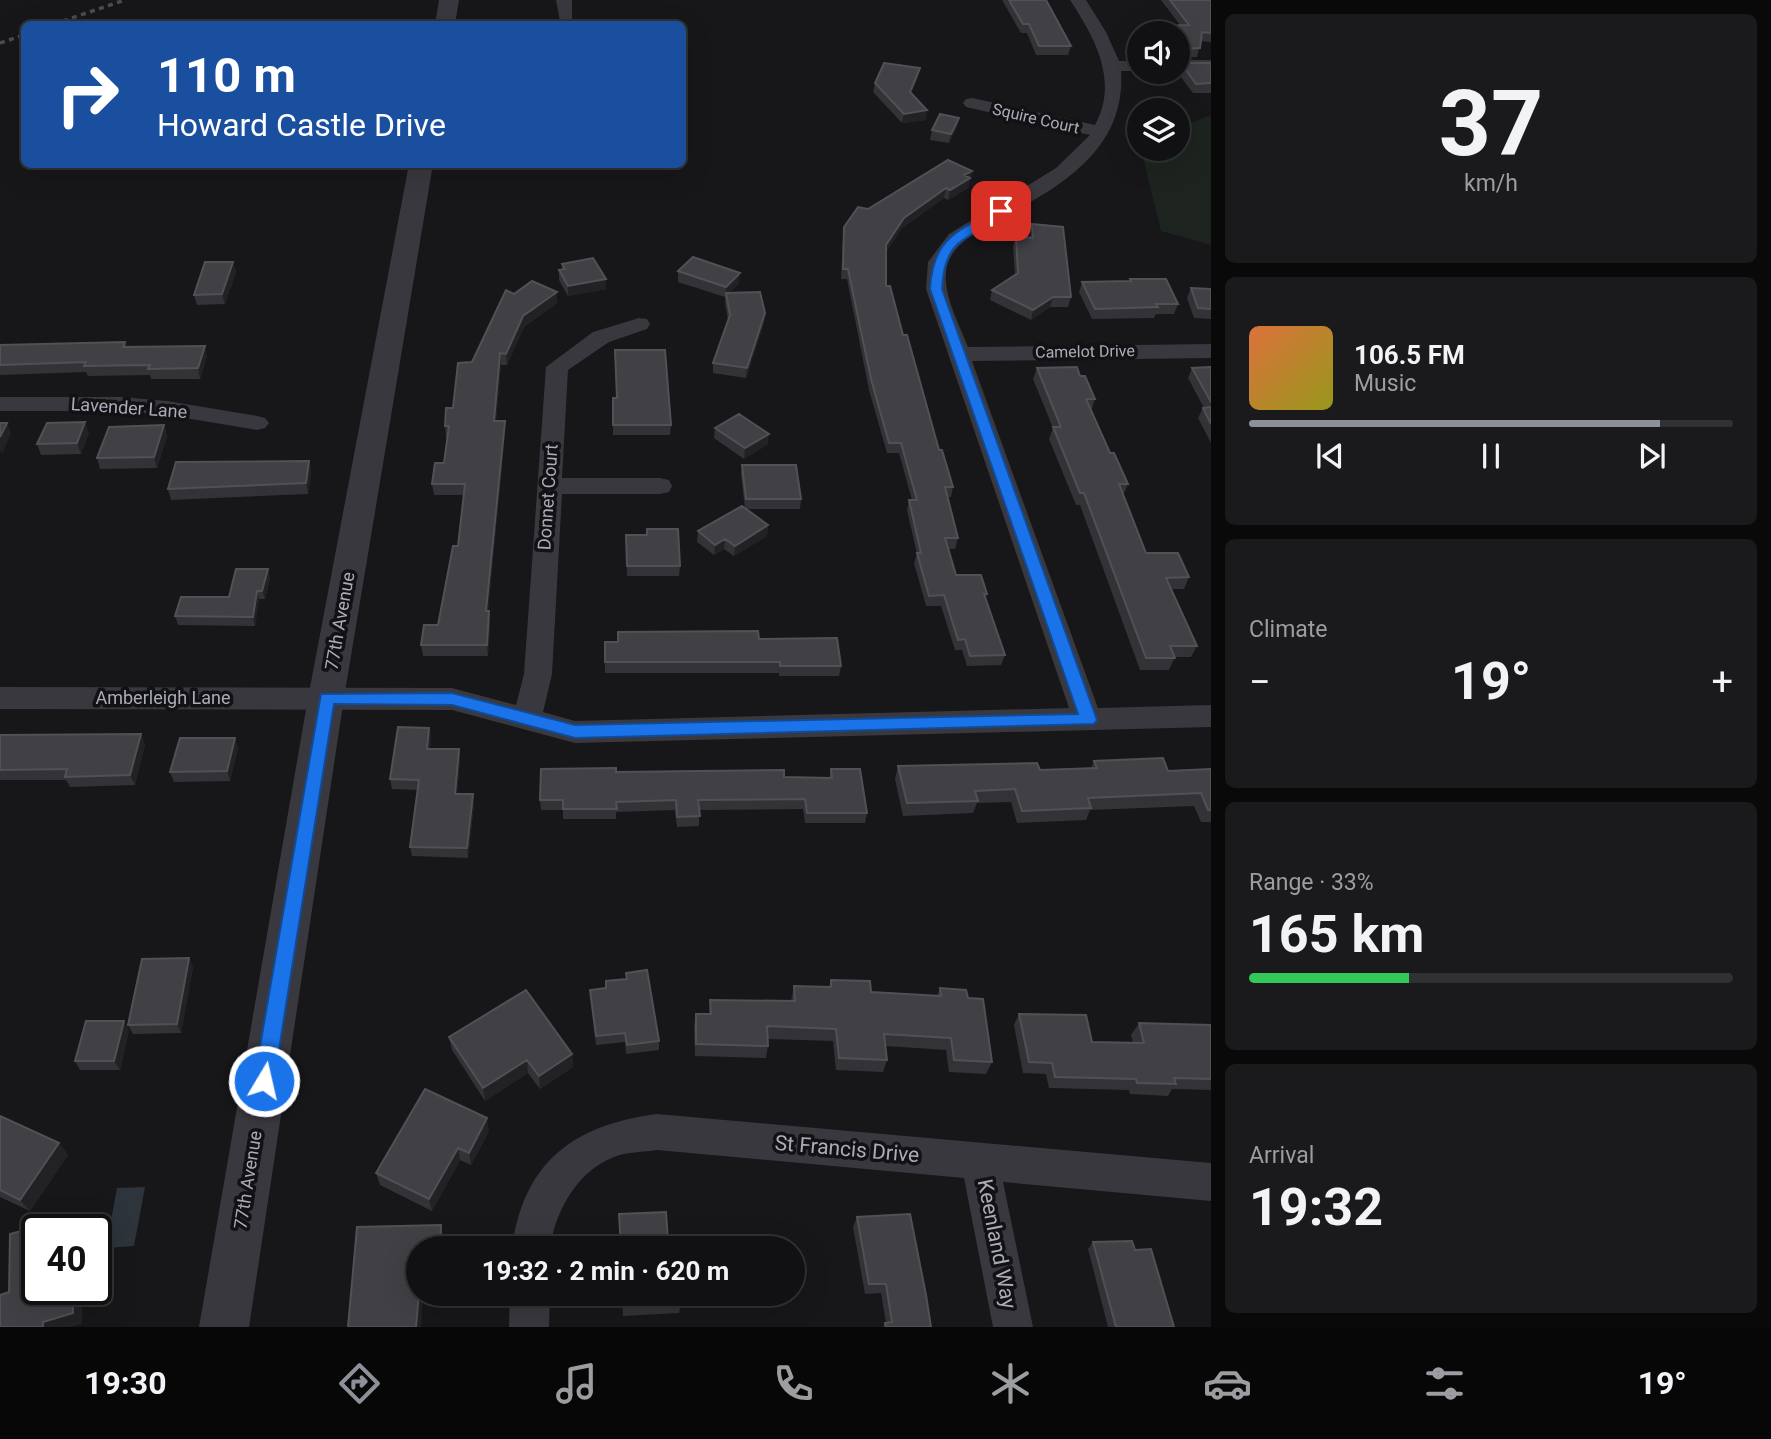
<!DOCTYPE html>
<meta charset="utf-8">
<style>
:root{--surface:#111113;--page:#1a1a1c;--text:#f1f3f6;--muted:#9c9da0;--line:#303133;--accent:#8c9099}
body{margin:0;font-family:Roboto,sans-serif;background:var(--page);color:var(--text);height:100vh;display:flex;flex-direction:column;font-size:26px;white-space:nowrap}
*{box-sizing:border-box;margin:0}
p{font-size:23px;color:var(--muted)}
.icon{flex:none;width:38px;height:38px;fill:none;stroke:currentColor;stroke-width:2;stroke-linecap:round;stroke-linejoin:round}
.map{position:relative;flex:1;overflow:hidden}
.side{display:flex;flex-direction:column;gap:14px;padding:14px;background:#09090a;width:560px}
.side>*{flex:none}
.guide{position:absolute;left:21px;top:21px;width:665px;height:147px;border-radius:10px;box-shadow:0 7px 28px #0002,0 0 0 2px var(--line);background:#1a4fa0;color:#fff;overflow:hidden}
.buttons{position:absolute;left:1127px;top:21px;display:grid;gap:14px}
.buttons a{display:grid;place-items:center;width:63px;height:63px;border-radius:50%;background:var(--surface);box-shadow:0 7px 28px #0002,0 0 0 2px var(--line);font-size:35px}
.speed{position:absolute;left:21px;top:1214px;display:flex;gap:14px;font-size:35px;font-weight:700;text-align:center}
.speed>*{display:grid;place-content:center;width:91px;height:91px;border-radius:50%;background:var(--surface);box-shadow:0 7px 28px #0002,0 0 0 2px var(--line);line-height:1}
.speed .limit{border:4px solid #111;border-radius:10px;background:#fff;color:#111}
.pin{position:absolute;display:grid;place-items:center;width:60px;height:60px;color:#fff;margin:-30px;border-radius:14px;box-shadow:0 4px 10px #0006}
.me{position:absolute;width:77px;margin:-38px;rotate:9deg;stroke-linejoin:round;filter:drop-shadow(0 0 5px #0008)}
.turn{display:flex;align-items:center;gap:24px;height:147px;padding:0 21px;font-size:32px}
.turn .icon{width:91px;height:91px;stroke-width:2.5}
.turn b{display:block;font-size:49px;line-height:60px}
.big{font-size:52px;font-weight:700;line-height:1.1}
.side .widget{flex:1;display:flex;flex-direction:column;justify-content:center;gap:10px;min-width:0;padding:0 24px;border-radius:10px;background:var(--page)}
.side .dial{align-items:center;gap:0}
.dial b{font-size:91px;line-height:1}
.song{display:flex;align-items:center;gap:21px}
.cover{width:84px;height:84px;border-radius:10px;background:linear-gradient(135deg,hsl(20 70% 55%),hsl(60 70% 35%))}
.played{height:7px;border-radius:4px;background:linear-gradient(90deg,var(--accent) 85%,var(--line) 85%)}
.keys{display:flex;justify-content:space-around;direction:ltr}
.heat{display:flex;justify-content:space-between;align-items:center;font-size:38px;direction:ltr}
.charge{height:10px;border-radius:5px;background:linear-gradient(90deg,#34c759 33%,var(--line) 0)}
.trip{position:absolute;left:406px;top:1236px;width:399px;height:70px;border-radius:35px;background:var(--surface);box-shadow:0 7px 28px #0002,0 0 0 2px var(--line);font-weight:700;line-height:70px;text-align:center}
.menu{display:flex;height:112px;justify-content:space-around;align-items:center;background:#070708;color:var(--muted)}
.menu .icon{width:49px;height:49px}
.menu .selected{color:var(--accent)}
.menu b{font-size:32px;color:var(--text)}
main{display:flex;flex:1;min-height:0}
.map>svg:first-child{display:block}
.green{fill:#1d241f}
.water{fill:#2e343c}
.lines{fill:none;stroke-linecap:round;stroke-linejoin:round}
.minor{fill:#38383e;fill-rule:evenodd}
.tertiary{fill:#38383e;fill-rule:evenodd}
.rail{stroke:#4b4c52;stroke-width:3.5;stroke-dasharray:5 4.5;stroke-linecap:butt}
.wall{fill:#333337}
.shaded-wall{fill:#222225}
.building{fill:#404045;stroke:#505157;stroke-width:2}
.route{fill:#1a73e8;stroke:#114b97;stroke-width:2}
.labels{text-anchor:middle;stroke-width:7;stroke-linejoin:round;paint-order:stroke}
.far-street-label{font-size:16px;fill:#aaacb8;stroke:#121214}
.street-label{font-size:18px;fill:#aaacb8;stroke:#121214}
.near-street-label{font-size:21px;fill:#aaacb8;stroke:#121214}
</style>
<main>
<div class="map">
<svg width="1211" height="1327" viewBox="0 0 1211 1327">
<rect width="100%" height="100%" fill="#171719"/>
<path class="green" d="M1211,115V245L1161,231L1141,149H1178V128Z"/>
<path class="water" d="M145,1187L134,1246L106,1248L117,1188Z"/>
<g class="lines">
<path class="minor" d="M556,0H572V21H560Z
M1070,0H1086L1106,32L1119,61H1139V71H1121C1126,148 1064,185 1002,218C983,228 953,242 947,266C941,292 959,323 968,347L1211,344V358L972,361L1098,708L1211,705V727L575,743L452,710L0,709V687L452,688L516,705L524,674L546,367L593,332L639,318L647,319L650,324L647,329L609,342L568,370L562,478H660L669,480L672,486L669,492L660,494H562L552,674L543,712L575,721L1069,708L926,289L928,262L949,234L1056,168L1090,135L966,107L963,103L966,99L972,98L1095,125C1119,81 1095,38 1070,0Z
M1178,60H1211V70H1178Z
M0,397H120L167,401L257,416L265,418L269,423L265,428L257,430L167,415L120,411H0Z
M657,1114L1211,1163V1201L1003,1182L1033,1327H993L964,1178L657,1150C643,1152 627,1152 614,1157C577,1171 555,1212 550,1248H512C524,1161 574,1125 657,1114Z
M510,1293H550L549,1327H509Z"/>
<path class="tertiary" d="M439,0H459L455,24H435Z
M409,164H433L344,698L249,1327H199L308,698Z"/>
<path class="rail" d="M54,24L125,0
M0,43L24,35"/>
</g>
<path class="wall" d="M1002,0H1046L1071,46L1068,55H1036L1027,33H1021Z
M1161,0H1211V42L1201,41L1197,57L1178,58V61V33H1150L1153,26L1180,25Z
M1181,63H1211V93H1193L1178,73Z
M918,77L911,94L926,120L902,123L873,92L875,83Z
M957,127L949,143L930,140L932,130Z
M972,171L968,188L948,200L944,198L902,228L886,252V286L939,450L953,487L951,497H948L958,538L955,549H948L956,575L987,594L985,599L1005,655L1001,665L967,666L962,650H955L941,606H926L914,563L917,554L907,510L909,500H912L899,453H887L869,390L847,279H841L843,237L844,227L868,209Z
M1032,224L1071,297L1068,307H1050L1031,320L990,300L992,290L1015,275L1013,246L1016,236L1030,237Z
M233,262L236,272L225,304L197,305L194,295Z
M562,264L606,289L568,296L559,280V270H562Z
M678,271L739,283L729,293L765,313L764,323L746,378L713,373V363L728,320L725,303V297L678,282Z
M1130,279L1178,304L1174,314H1156L1154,318L1092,319L1079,292L1082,282L1129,281Z
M1191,288L1211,289V319L1194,318L1187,298Z
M514,294L557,303L524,327L507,365H501L496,421L505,432L488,611L490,622L488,656H423L421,645L438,625L458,546L464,495H434L432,484L444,463L447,437H446L445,426L472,362Z
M125,342L127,347L207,356L200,379H151L150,375L88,376L86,372L0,375V345Z
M1211,367V443L1198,418L1203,408H1204L1188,378L1192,368Z
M1037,368L1080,376L1095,399L1091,411L1110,453L1128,484L1123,496L1146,553L1189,577L1184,589H1171L1197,646L1191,657H1175L1169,670H1140L1080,505H1076L1049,439L1053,428L1033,379Z
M613,398L671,425L670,435H613Z
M164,425L167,436L157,468L100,469L97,458Z
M715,428L768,444L744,459L714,438Z
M89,432L81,454L41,455L37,444Z
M309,461L311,472L308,494L171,500L168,489Z
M742,465L801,499L800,509H746L768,525L767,536L734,556L724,549L714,555L697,542L698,531L745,508L741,475Z
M626,535L680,566L679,576H627Z
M268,569L270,578L265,599H259L255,626L178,625L175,616L229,597Z
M759,639L841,666L839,676H779V673H605V642Z
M429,728L431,738L430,749H459L460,759L457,794L474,804L468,858L412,856L410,847L418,790L392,789L390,779Z
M0,735L145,744L135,785L70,787L66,780H0Z
M238,748L230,781L174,782L170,772Z
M1094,761L1168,771L1211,769V822H1201L1194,806L1090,810L1086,820L1017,823L1011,802L977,803L973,813L903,816L895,779L898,766L1040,770L1091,768Z
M831,769L867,813L865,823H805L803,809L699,810V826L677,827L675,810L616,812V819H563V810H541L540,800L616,772L784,777L829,778Z
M189,958L193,967L181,1033L133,1034L128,1025Z
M626,973L659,1041V1050L626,1054L625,1042L596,1045L590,990L606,988V981L626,979Z
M831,980L871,992L937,996L940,988L968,998L992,1062L986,1074L949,1072L946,1050L886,1046L887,1060L883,1072L836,1070L833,1041L768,1039V1046L766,1058L695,1056L694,1026L696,1014H709L710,1000L791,1001L794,986L829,987Z
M1019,1014L1092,1042L1133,1043L1131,1035L1139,1023L1211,1025V1090L1172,1089L1168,1096L1130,1094L1129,1090L1049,1088L1046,1074L1023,1073L1014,1025Z
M129,1030L120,1070H80L75,1061Z
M449,1037L572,1054L573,1067L540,1089L528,1073L485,1101L452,1050Z
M0,1116L59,1143L68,1155L30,1211L0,1197Z
M489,1131L471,1165L460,1160L432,1211L380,1185L376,1173Z
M857,1217L931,1327H883L885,1323H886L881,1293L865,1294L853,1227Z
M1093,1242L1135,1250L1174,1327H1108L1088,1249Z
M622,1293H680L681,1303L679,1313L623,1316Z"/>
<path class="shaded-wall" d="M920,68L918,77L908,102L910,92Z
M927,110L926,120L902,123L904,114Z
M959,118L957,127L949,143L951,134Z
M972,171L968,188L948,200L950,190L964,175Z
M946,188L944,198L902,228L884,255L886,245L904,218Z
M233,262L236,272L225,304L222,294Z
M740,273L739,283L726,296V293L725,297L726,287Z
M606,279V289L568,296V286Z
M557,292V303L524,327L507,365L506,354L523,316Z
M1053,297L1050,307L1031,320L1033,310Z
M765,313L764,323L746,378L747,368Z
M205,346L207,356L200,379L198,368Z
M500,353L501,365L495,432L494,421Z
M505,421V432L487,622L486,611Z
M85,422L89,432L81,454L77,443Z
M7,423L11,433L2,454L0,450V437Z
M164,425L167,436L157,468L154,457Z
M769,434L768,444L744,459L745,448Z
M309,461L311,472L308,494L306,483Z
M768,525L767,536L734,556L735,546Z
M725,539L724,549L714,555L715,545Z
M268,569L270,578L265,599L262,591Z
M257,591L259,599L255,626L253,617Z
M489,611L490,622L488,656L487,645Z
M429,728L431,738L429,759L427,749Z
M141,734L145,744L135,785L130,775Z
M235,738L238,748L230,781L227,771Z
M459,749L460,759L456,804L455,794Z
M473,794L474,804L468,858L467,848Z
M189,958L193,967L181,1033L177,1024Z
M124,1021L129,1030L120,1070L114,1061Z
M572,1054L573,1067L540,1089L539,1076Z
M527,1060L528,1073L485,1101L483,1088Z
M487,1118L489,1131L471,1165L469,1153Z
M59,1143L68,1155L30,1211L20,1200Z
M458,1148L460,1160L432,1211L429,1199Z
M70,1218L79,1230H70Z
M441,1225L444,1236L443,1248H440Z
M72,1290H82V1324L70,1327H43V1322Z
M419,1293H423L421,1327H416Z"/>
<path class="building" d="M1009,0H1046L1071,46H1039L1029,24H1023Z
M1170,0H1211V33L1202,32L1200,48L1179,49L1178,60V33H1158L1153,26L1189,25Z
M884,63L920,68L910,92L927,110L904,114L875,83Z
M1181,63H1211V83L1196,84Z
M940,114L959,118L951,134L932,130Z
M948,160L972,171L964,175L970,178L950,190L946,188L904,218L886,245V286H890L903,335H907L939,450H942L953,487H945L958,538H945L956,575H981L987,594H984L1005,655L970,656L965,639L958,640L944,595L929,596L917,553H921L909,500H917L901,443H889L871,379L848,269H843L844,227L858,207L868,209Z
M1032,224L1063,227L1071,297H1053L1033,310L992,290L1018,273L1016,236L1033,238Z
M693,257L740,273L726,287L678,271Z
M593,258L606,279L568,286L559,270L565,269L562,264Z
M205,262H233L222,294L194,295Z
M1130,279H1166L1178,304H1156L1158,307L1095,309L1082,282L1131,281Z
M532,281L557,292L523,316L506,354L500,353L494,421H505L486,611H489L487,645H421L424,625H438L453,546H458L465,484H432L435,463H444L449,426H445L446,408H453L458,363L472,362L506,290L514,294Z
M1191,288L1211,289V309L1198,308Z
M760,292L765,313L747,368L713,363L730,315L726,293Z
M125,342L123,347L205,346L198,368L148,369L150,365L84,366L86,362L0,365V345Z
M615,350H665L671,425H613V398H617Z
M1077,367L1080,376H1085L1095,399H1086L1110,453H1114L1128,484H1119L1146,553H1178L1189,577L1166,578L1197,646H1170L1175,658H1146L1084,493H1080L1053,427H1061L1037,368Z
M1211,367V402L1192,368Z
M1211,407V424L1203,408Z
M739,414L769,434L745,448L715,428Z
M85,422L77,443L37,444L47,423Z
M0,423H7L0,437Z
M164,425L154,457L97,458L109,427Z
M309,461L306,483L168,489L176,462Z
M742,465H796L801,499H746Z
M742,506L768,525L735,546L725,539L715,545L698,531Z
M647,529H678L680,566H627L626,535H647Z
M236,569H268L262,591H257L253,617L175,616L181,597H229Z
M758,631L759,639L837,638L841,666H780V662H605V642H618V632Z
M398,727L429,728L427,749H459L455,794H473L467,848L410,847L419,780L390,779Z
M141,734L130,775L65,777L67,769L0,770V735Z
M180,738H235L227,771L170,772Z
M1163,758L1168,771L1211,769V810H1208L1201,793L1088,798L1091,808L1022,811L1015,789L975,791L978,801L907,803L898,766L1037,763L1040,770L1097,768L1094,761Z
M616,768V772L784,770V777L832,778L831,769H860L867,813H807L805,799L698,800L700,816L677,817L676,800L616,802L617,809H563V800H540L541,769Z
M189,958L177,1024L128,1025L142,959Z
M647,970L659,1041L627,1045L625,1033L596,1036L590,990L606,988V981L627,979L626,973Z
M831,980L870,981L871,992L941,996L940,988L966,990L968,998L983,999L992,1062L954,1060L951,1038L884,1034L887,1060L839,1058L836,1029L767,1026L768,1046L696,1044V1014H711L710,1000L795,1001L794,986L831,987Z
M526,990L572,1054L539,1076L527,1060L483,1088L449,1037Z
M1019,1014L1086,1015L1092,1042L1144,1043L1139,1023L1211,1025V1079L1174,1078L1176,1084L1137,1083L1136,1079L1055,1077L1052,1063L1029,1062Z
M86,1021H124L114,1061H75Z
M425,1089L487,1118L469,1153L458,1148L429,1199L376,1173Z
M0,1116L59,1143L20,1200L0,1190Z
M666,1212L668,1241H676V1248H621L619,1214Z
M910,1214L926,1295L931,1327H886L885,1323L892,1322L886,1284H869L857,1217Z
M70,1218V1230H37V1290H72L73,1313L43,1322V1327H0V1295L9,1292L10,1234Z
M441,1225L440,1248H418L419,1293L416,1327H348L357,1227Z
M1132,1241L1135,1250L1151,1249L1174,1327H1116L1093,1242Z
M623,1293H680L681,1303L623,1306Z"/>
<path class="route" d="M997,208L1007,211C972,243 945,231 942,289L1097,720L1094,724L575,738L452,705L334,704L274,1081L271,1088L264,1090L257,1088L254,1081L321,694L452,693L575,725L1078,714L930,289C933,237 957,233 997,208Z"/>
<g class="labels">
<g class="far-street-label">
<text transform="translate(1036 118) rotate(13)" y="6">Squire Court</text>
<text transform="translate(1085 351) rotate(-1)" y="6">Camelot Drive</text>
</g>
<g class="street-label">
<text transform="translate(129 408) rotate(4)" y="6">Lavender Lane</text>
<text transform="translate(548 497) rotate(-86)" y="6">Donnet Court</text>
<text transform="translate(340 621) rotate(-80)" y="6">77th Avenue</text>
<text x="163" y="704">Amberleigh Lane</text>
<text transform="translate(248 1180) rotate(-81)" y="6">77th Avenue</text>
</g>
<g class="near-street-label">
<text transform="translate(847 1149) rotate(5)" y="7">St Francis Drive</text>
<text transform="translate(997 1244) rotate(79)" y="7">Keenland Way</text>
</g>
</g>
</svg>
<div class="buttons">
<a><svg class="icon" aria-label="sound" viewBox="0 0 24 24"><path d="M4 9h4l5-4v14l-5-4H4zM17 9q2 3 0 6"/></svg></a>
<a><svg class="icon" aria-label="layers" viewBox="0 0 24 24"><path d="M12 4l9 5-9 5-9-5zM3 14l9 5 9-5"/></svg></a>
</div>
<div class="speed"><div class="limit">40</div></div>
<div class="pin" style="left:1001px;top:211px;background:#d93025"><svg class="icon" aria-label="arrive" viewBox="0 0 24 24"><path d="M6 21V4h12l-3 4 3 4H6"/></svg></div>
<svg class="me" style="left:264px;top:1081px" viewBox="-20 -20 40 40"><circle r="17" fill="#1a73e8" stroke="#fff" stroke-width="3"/><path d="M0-11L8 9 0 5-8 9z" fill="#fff"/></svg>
<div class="trip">19:32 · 2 min · 620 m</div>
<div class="guide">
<div class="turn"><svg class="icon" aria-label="right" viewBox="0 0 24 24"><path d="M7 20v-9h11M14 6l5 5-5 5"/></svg><div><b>110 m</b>Howard Castle Drive</div></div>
</div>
</div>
<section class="side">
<div class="widget dial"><b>37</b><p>km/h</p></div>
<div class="widget">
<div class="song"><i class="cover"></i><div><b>106.5 FM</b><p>Music</p></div></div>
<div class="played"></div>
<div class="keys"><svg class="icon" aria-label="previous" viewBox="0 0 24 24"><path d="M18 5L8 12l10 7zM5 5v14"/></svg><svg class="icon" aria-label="pause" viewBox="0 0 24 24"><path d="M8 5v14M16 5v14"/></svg><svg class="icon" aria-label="next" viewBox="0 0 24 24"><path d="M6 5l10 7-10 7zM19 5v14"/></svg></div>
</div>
<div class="widget"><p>Climate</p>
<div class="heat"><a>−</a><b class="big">19°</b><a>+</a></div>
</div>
<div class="widget"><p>Range · 33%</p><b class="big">165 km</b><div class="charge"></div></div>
<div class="widget"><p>Arrival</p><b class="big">19:32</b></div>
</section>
</main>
<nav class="menu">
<b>19:30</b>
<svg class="icon selected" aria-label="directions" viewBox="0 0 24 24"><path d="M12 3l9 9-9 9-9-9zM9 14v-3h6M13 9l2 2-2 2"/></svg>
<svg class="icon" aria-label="music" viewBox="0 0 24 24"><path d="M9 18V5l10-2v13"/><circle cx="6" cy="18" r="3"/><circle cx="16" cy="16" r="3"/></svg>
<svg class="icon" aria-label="phone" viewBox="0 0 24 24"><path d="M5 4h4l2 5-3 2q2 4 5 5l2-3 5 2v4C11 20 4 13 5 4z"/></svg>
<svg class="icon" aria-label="climate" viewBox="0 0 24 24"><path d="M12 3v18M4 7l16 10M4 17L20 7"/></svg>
<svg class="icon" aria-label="car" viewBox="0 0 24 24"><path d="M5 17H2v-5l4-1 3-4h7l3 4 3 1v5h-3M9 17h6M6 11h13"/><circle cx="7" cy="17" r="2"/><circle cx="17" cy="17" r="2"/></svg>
<svg class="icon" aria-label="filters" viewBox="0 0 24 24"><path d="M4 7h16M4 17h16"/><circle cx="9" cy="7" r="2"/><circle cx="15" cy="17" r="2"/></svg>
<b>19°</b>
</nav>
